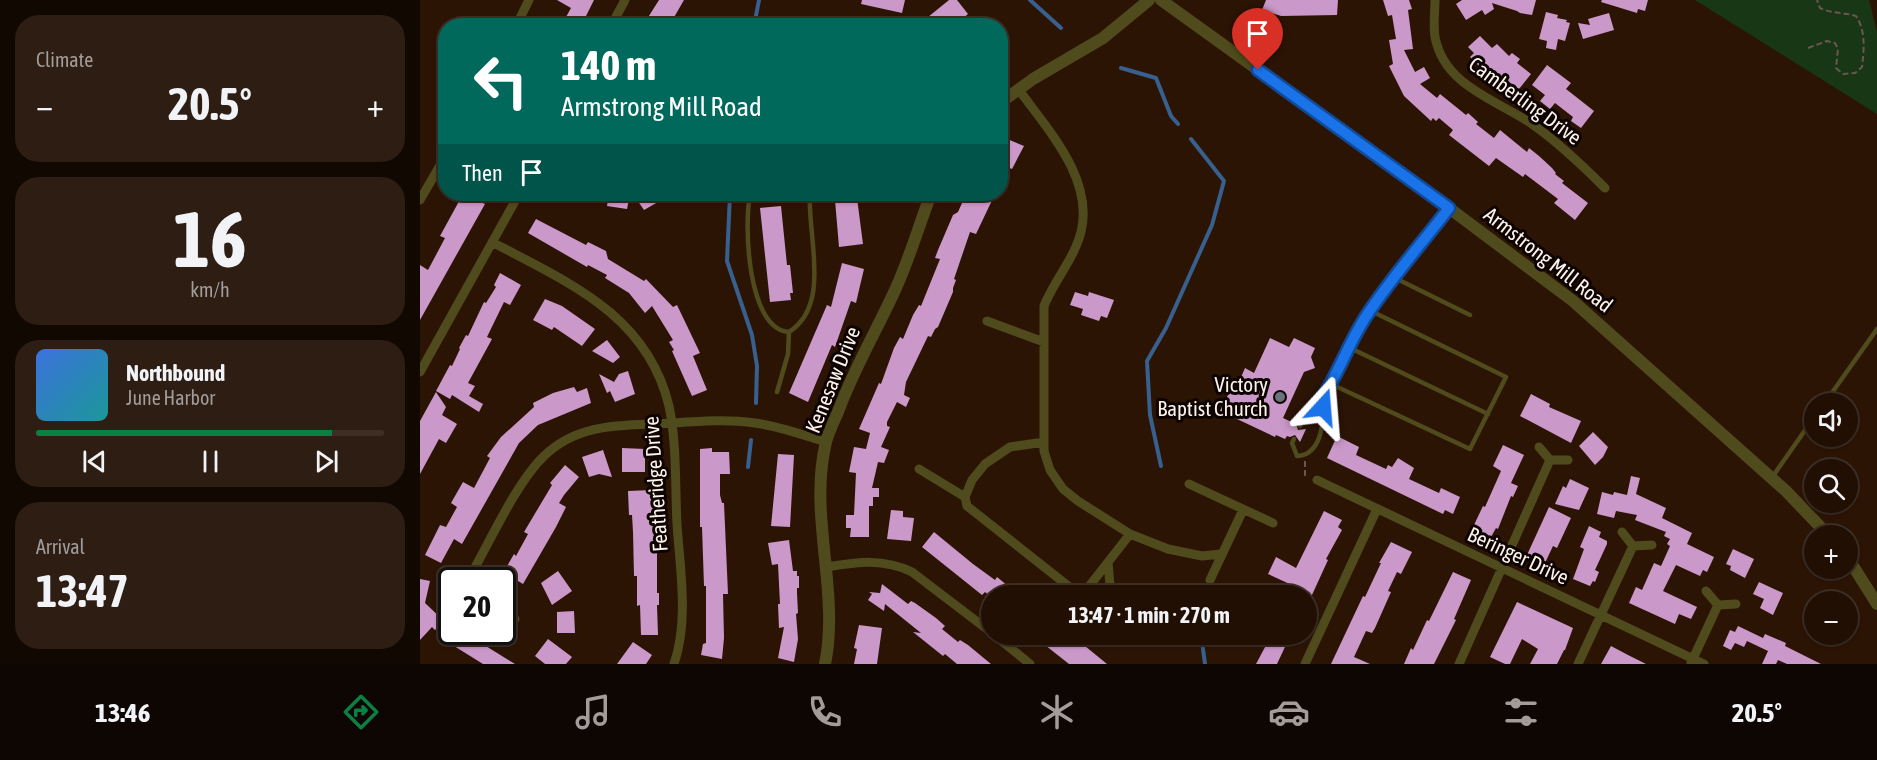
<!DOCTYPE html>
<meta charset="utf-8">
<style>
:root{--surface:#210f04;--page:#2d1d13;--text:#f1f3f6;--muted:#a29c9a;--line:#3e2f26;--accent:#0b8043}
body{margin:0;font-family:"Asap Condensed",sans-serif;background:var(--page);color:var(--text);height:100vh;display:flex;flex-direction:column;font-size:22px;white-space:nowrap}
*{box-sizing:border-box;margin:0}
p{font-size:20px;color:var(--muted)}
.icon{flex:none;width:33px;height:33px;fill:none;stroke:currentColor;stroke-width:2;stroke-linecap:round;stroke-linejoin:round}
.map{position:relative;flex:1;overflow:hidden}
.details{display:flex;flex-direction:column;gap:15px;padding:15px;background:#120802;width:420px}
.details>*{flex:none}
.hud{position:absolute;left:18px;top:18px;width:570px;height:183px;border-radius:24px;box-shadow:0 2px 4px #0004,0 0 0 2px var(--line);background:#00695c;color:#fff;overflow:hidden}
.controls{position:absolute;left:1384px;top:393px;display:grid;gap:12px}
.controls a{display:grid;place-items:center;width:54px;height:54px;border-radius:50%;background:var(--surface);box-shadow:0 2px 4px #0004,0 0 0 2px var(--line);font-size:30px}
.speed{position:absolute;left:18px;top:567px;display:flex;gap:12px;font-size:30px;font-weight:700;text-align:center}
.speed>*{display:grid;place-content:center;width:78px;height:78px;border-radius:50%;background:var(--surface);box-shadow:0 2px 4px #0004,0 0 0 2px var(--line);line-height:1}
.speed .limit{border:3px solid #111;border-radius:9px;background:#fff;color:#111}
.pin{position:absolute;display:grid;place-items:center;width:51px;height:51px;color:#fff;margin:-62px -26px;border-radius:50% 50% 50% 0;rotate:-45deg;box-shadow:0 0 6px #0007}
.pin .icon{rotate:45deg}
.me{position:absolute;width:66px;margin:-33px;rotate:19deg;stroke-linejoin:round;filter:drop-shadow(0 0 4px #0008)}
.turn{display:flex;align-items:center;gap:21px;height:126px;padding:0 24px;font-size:27px}
.turn .icon{width:78px;height:78px;stroke-width:2.5}
.turn b{display:block;font-size:42px;line-height:51px}
.then{display:flex;align-items:center;height:57px;padding:0 24px;background:#0003;gap:12px;font-size:22px}
.big{font-size:45px;font-weight:700;line-height:1.1}
.details .tile{flex:1;display:flex;flex-direction:column;justify-content:center;gap:9px;min-width:0;padding:0 21px;border-radius:24px;background:var(--page)}
.details .dial{align-items:center;gap:0}
.dial b{font-size:78px;line-height:1}
.song{display:flex;align-items:center;gap:18px}
.cover{width:72px;height:72px;border-radius:9px;background:linear-gradient(135deg,hsl(220 70% 55%),hsl(180 70% 35%))}
.played{height:6px;border-radius:3px;background:linear-gradient(90deg,var(--accent) 85%,var(--line) 85%)}
.keys{display:flex;justify-content:space-around;direction:ltr}
.heat{display:flex;justify-content:space-between;align-items:center;font-size:33px;direction:ltr}
.trip{position:absolute;left:561px;top:585px;width:336px;height:60px;border-radius:30px;background:var(--surface);box-shadow:0 2px 4px #0004,0 0 0 2px var(--line);font-weight:700;line-height:60px;text-align:center}
.dock{display:flex;height:96px;justify-content:space-around;align-items:center;background:#0d0602;color:var(--muted)}
.dock .icon{width:42px;height:42px}
.dock .active{color:var(--accent)}
.dock b{font-size:27px;color:var(--text)}
main{display:flex;flex:1;min-height:0}
.map>svg:first-child{display:block}
.green{fill:#183715}
.lines{fill:none;stroke-linecap:round;stroke-linejoin:round}
.stream{stroke:#37608e;stroke-width:4}
.building{fill:#ca98c9}
.path{stroke:#6b574b;stroke-width:2;stroke-dasharray:6 3;stroke-linecap:butt}
.service{stroke:#4f4b1c;stroke-width:4.5}
.minor{stroke:#4f4b1c;stroke-width:9}
.tertiary{stroke:#4f4b1c;stroke-width:12}
.route-casing{stroke:#114b97;stroke-width:15}
.route{stroke:#1a73e8;stroke-width:10}
.worship-dot{fill:#6b7280;stroke:#0d0401;stroke-width:2}
.labels{text-anchor:middle;stroke-width:6;stroke-linejoin:round;paint-order:stroke}
.street-label{font-size:21px;fill:#fdf2ec;stroke:#0d0401}
.poi-label{font-size:21px;fill:#fdf2ec;stroke:#0d0401;text-anchor:end}
</style>
<main>
<section class="details">
<div class="tile"><p>Climate</p>
<div class="heat"><a>−</a><b class="big">20.5°</b><a>+</a></div>
</div>
<div class="tile dial"><b>16</b><p>km/h</p></div>
<div class="tile">
<div class="song"><i class="cover"></i><div><b>Northbound</b><p>June Harbor</p></div></div>
<div class="played"></div>
<div class="keys"><svg class="icon" aria-label="previous" viewBox="0 0 24 24"><path d="M18 5L8 12l10 7zM5 5v14"/></svg><svg class="icon" aria-label="pause" viewBox="0 0 24 24"><path d="M8 5v14M16 5v14"/></svg><svg class="icon" aria-label="next" viewBox="0 0 24 24"><path d="M6 5l10 7-10 7zM19 5v14"/></svg></div>
</div>
<div class="tile"><p>Arrival</p><b class="big">13:47</b></div>
</section>
<div class="map">
<svg width="1457" height="664" viewBox="0 0 1457 664">
<rect width="100%" height="100%" fill="#2c1405"/>
<path class="green" d="M1275,0H1449L1457,32V114Z"/>
<g class="lines">
<path class="stream" d="M610,0L641,28
M334,26L339,0
M701,68L736,78L751,116L758,124
M310,194L307,261L332,335L337,366L336,403
M741,466L730,415L727,361L746,328L792,225L804,181L771,139
M328,467L331,440
M781,634L785,664"/>
</g>
<path class="building" d="M137,0H174L161,26H141L151,8Z
M239,0H264L249,26H228L231,21L227,19Z
M442,0H485L482,13L441,4Z
M529,0H537L548,14L534,26H497Z
M846,0H918L917,15L861,16L842,10Z
M963,0H989L992,9L988,10L993,49L984,50L995,72L1004,67L1010,78L1000,84L1017,98L1020,94L1046,115L1048,113L1058,122L1056,124L1074,138L1080,130L1107,152L1109,148L1119,156L1132,168L1136,173L1135,174L1144,181L1142,183L1168,203L1155,220L1134,203L1138,199L1105,174L1103,177L1076,158L1069,166L1029,135L1033,130L1019,118L1016,121L1013,118L1011,121L984,96L969,66L973,64L969,40L976,39L972,15L968,16Z
M1042,0H1116L1112,15L1100,13L1097,11L1072,3L1074,9L1065,15L1062,10L1046,20L1036,4Z
M1182,0H1228L1225,11L1218,9L1217,13L1181,2Z
M1126,12L1138,15L1137,18L1147,20L1146,22L1150,23L1145,41L1138,39L1136,50L1126,48L1127,41L1119,39Z
M1189,13L1194,30L1163,39L1158,23L1170,25L1168,19Z
M1060,36L1072,48L1077,44L1089,56L1092,53L1100,59L1097,63L1111,74L1099,89L1082,77L1080,79L1066,68L1064,71L1050,57L1054,53L1048,47Z
M1127,65L1151,83L1146,89L1174,111L1161,128L1151,121L1153,117L1135,103L1130,109L1120,101L1125,95L1112,85Z
M580,136L604,146L592,169L580,164Z
M43,194L65,204L0,320V265L8,270L25,238L20,236Z
M189,194H210L207,209L187,206Z
M213,194H252L224,210Z
M546,194H575L556,234L550,232L534,279L536,280L533,288V292L518,327L515,329L511,337L508,336L486,382L484,395L490,398L486,407L477,402L467,422V426L470,427L461,447L469,450L464,463L458,462L452,488H459V497H453V506H449V537H430L431,528H426V515H434L436,473L429,472L434,447L446,449L450,433L439,429L459,383L461,384L474,348L480,337L483,339L493,315L499,305L501,306L520,259L515,258L518,250L533,215L538,212Z
M437,198L443,244L419,247L415,200Z
M361,206L367,265H370L373,293H370L371,300L350,302L340,208Z
M116,219L166,245L168,242L186,251L188,259L224,281L226,279L253,307L257,305L280,353L273,356L287,390L272,396L252,351L254,350L249,342L253,340L232,306L225,313L209,293L185,278L187,275L168,265L167,267L108,233Z
M422,263L444,269L439,290L436,303L431,301L415,347L412,345L388,402L369,393L407,305L411,307Z
M80,273L101,285L90,305L84,302L67,337L72,339L48,383L55,386L49,396L63,404L59,412L32,395L30,399L16,391L30,365L32,366L40,349L39,348L46,335L48,336L64,302L66,303L76,287L74,285Z
M655,292L668,296L669,292L694,300L687,318L681,316L679,321L661,315L663,309L650,305Z
M125,299L142,306L175,329L162,346L134,327L132,330L113,320Z
M850,338L869,347L874,338L895,348L891,357L895,368L884,372L863,418L876,424L878,430L886,429L880,442L875,435L870,437L867,436L865,439L856,435L855,437L800,411L811,389L815,391L825,368L834,373Z
M187,340L200,357L193,363L172,351Z
M208,371L215,394L195,402L190,391L187,393L179,374L194,382L199,374Z
M154,387L157,392L167,388L171,403L118,425L99,443L42,544L34,539L21,563L5,555L20,525L26,527L37,507L31,503L43,482L54,488L70,458L67,456L81,437L114,407L113,403L133,393Z
M16,392L26,407L22,415L37,424L26,443L19,439L0,474V421Z
M1111,394L1130,404L1129,407L1161,421L1151,443L1100,416Z
M1173,432L1188,447L1183,457L1175,465L1159,446Z
M917,436L939,447L936,455L966,469L968,465L972,467L978,458L994,468L989,479L1019,493L1021,488L1040,497L1033,514L1025,510L1023,514L907,458Z
M1083,445L1104,455L1091,483L1098,486L1093,497L1091,496L1078,529L1076,528L1071,537L1053,527L1063,506L1065,507L1081,471L1073,466Z
M202,448L225,449V472H202Z
M292,448V452H309L310,474H300V495L302,503H304L308,594H303L304,638L302,659L281,655L283,644L286,643V586H284L282,527H280V449Z
M183,450L192,477L179,474L169,477L162,457Z
M358,454L374,455L370,527L351,526Z
M145,465L159,477L144,495L139,503L146,507L136,527L103,584L98,581L97,583L82,575L94,554L96,556L108,534L104,532L132,485L130,483Z
M1211,476L1220,478L1216,494L1246,508L1242,518L1272,533L1267,544L1294,557L1287,572L1283,570L1280,576L1256,565L1243,591L1277,607L1271,619L1259,614L1255,624L1209,603L1216,587L1222,590L1234,563L1241,566L1250,546L1247,544L1250,539L1244,536L1246,532L1215,520L1217,515L1196,511L1194,518L1177,514L1182,492L1193,495L1194,492L1207,495Z
M1150,479L1169,488L1159,510L1135,504L1143,486L1146,488Z
M232,490L237,551V593H239V605H237L238,635H221L220,605L217,606V576H214L213,532L212,515H209L208,491Z
M1129,507L1151,518L1137,548L1133,546L1125,563L1107,555Z
M471,510L483,511V517L494,518L491,541L467,539Z
M904,511L922,520L918,527L922,530L906,559L908,560L886,608V596H870L874,586L848,574L856,557L876,568Z
M1169,526L1181,532L1179,537L1187,541V544L1175,570L1179,572L1175,582L1173,581L1170,586L1153,579L1164,549L1160,547Z
M514,532L553,564L575,580L577,577L600,596H570L565,592L562,595L502,547Z
M369,540L373,571H377V576H379V588H377V593L378,613L376,614L378,639L374,662L358,658L364,627L359,628L358,604H360L358,564L352,565L348,543Z
M971,542L992,552L981,574L977,572L968,591L971,592L955,628L952,633L946,631L934,657L950,664H911L943,596L945,597L961,563H959Z
M1313,549L1334,559L1325,578L1310,570L1311,566L1306,564Z
M138,571L152,591L132,605L121,583Z
M1033,572L1051,580L1034,619L1036,620L1014,664H984L991,648L993,650L1007,620L1009,621Z
M0,579L10,581L5,603L24,621L15,630L12,627L0,640Z
M1339,582L1363,593L1353,615L1340,608L1344,599L1333,594Z
M462,584L488,604L491,601L495,603L516,618L525,626L522,629L538,642L540,640L548,645L571,664H537L525,654L523,656L493,632L501,633L465,604L464,611L448,600L452,594L449,592L460,593Z
M1097,602L1153,628L1145,650H1144L1137,664H1110L1118,649L1102,639L1090,664H1085L1070,657Z
M154,611L155,633H137V612Z
M439,625L462,628L457,664H434L437,649L434,648Z
M1318,626L1343,638L1345,634L1366,643L1365,646L1401,664H1367L1358,660L1356,664H1342L1348,651L1327,641L1324,647L1315,643L1311,650L1303,646L1310,630L1315,632Z
M32,632H46L54,636L53,638L95,664H63L26,641Z
M611,634H639L645,640L649,634L656,639L659,634H662L669,640L665,646L687,664H649Z
M852,634H871L857,664H836Z
M128,639L152,657L146,664H125L115,656Z
M213,642L232,655L226,664H197Z
M1191,646L1208,655L1226,664H1181Z"/>
<g class="lines">
<path class="path" d="M1388,48L1407,41L1415,43L1418,49L1416,68L1423,74L1435,73L1442,67C1444,49 1446,31 1436,16C1423,12 1412,14 1400,8L1397,0
M885,461V475L888,477"/>
<path class="service" d="M398,22L411,26
M330,194C324,225 327,329 369,332L368,354L357,392
M975,278L1050,315
M369,332C412,305 387,235 390,194
M928,347L1068,414
M911,384L1050,449L1086,377L949,310
M1404,404L1457,329
M880,426L890,403L902,397L911,384L928,347L949,310L1029,208
M874,439L872,443L877,456C903,455 905,417 902,397
M1353,476L1395,416"/>
<path class="minor" d="M1015,0C1015,12 1013,25 1015,37C1024,86 1077,100 1112,124C1139,143 1162,165 1185,188
M96,26L109,0
M191,26L205,0
M599,90C628,130 674,179 661,232C654,259 634,281 624,306V451L630,470L643,489L658,501L710,534L748,549L782,556L801,554
M0,200L26,155
M72,242C147,282 227,314 249,406C257,444 255,486 257,524C260,570 269,620 254,664
M567,321L624,342
M0,372L99,194
M624,442L590,447L565,464L552,480L545,497L547,506L652,589L659,592L667,589L710,534
M1119,447L1130,460H1148
M499,469L545,497
M897,480L1284,664
M769,484L853,523
M1202,532L1213,546L1232,545
M688,563L691,596
M407,567C437,562 464,558 492,572L572,633
M50,580L52,573C71,539 97,482 124,456C160,421 206,426 253,423C281,421 308,419 335,423C359,426 383,435 406,442
M790,580L823,510
M1286,591L1298,605L1316,604
M82,614L95,619
M573,634L610,664
M1271,663L1298,605
M885,664L957,509
M1039,664L1130,460
M1158,664L1213,546"/>
<path class="tertiary" d="M741,0L1005,190L1153,301L1366,491L1409,536
M580,103L613,79L683,38L729,0
M1428,558L1457,604
M405,664C420,590 388,516 406,442C409,431 414,421 418,412C434,368 457,330 476,288C490,257 499,225 511,194"/>
</g>
<g class="lines">
<g class="route-casing">
<path id="route" d="M838,70L1029,208C1003,242 973,276 949,312C930,339 920,371 902,398L903,407"/>
</g>
<use href="#route" class="route"/>
</g>
<circle class="worship-dot" cx="860" cy="397" r="6"/>
<g class="labels">
<g class="street-label">
<text transform="translate(1105 101) rotate(36)" y="7">Camberling Drive</text>
<text transform="translate(1128 260) rotate(38)" y="7">Armstrong Mill Road</text>
<text transform="translate(413 380) rotate(-68)" y="7">Kenesaw Drive</text>
<text transform="translate(236 484) rotate(-94)" y="7">Featheridge Drive</text>
<text transform="translate(1098 556) rotate(25)" y="7">Beringer Drive</text>
</g>
<g class="poi-label">
<text x="848" y="392">Victory<tspan x="848" dy="24">Baptist Church</tspan></text>
</g>
</g>
</svg>
<div class="controls">
<a><svg class="icon" aria-label="sound" viewBox="0 0 24 24"><path d="M4 9h4l5-4v14l-5-4H4zM17 9q2 3 0 6"/></svg></a>
<a><svg class="icon" aria-label="search" viewBox="0 0 24 24"><circle cx="10" cy="10" r="6"/><path d="M15 15l6 6"/></svg></a>
<a>+</a>
<a>−</a>
</div>
<div class="speed"><div class="limit">20</div></div>
<div class="pin" style="left:838px;top:70px;background:#d93025"><svg class="icon" aria-label="arrive" viewBox="0 0 24 24"><path d="M6 21V4h12l-3 4 3 4H6"/></svg></div>
<svg class="me" style="left:903px;top:407px" viewBox="-20 -20 40 40"><path d="M0-17L14 15 0 8-14 15z" fill="#1a73e8" stroke="#fff" stroke-width="4"/></svg>
<div class="trip">13:47 · 1 min · 270 m</div>
<div class="hud">
<div class="turn"><svg class="icon" aria-label="left" viewBox="0 0 24 24"><path d="M17 20v-9H6M10 6l-5 5 5 5"/></svg><div><b>140 m</b>Armstrong Mill Road</div></div>
<div class="then">Then<svg class="icon" aria-label="arrive" viewBox="0 0 24 24"><path d="M6 21V4h12l-3 4 3 4H6"/></svg></div>
</div>
</div>
</main>
<nav class="dock">
<b>13:46</b>
<svg class="icon active" aria-label="directions" viewBox="0 0 24 24"><path d="M12 3l9 9-9 9-9-9zM9 14v-3h6M13 9l2 2-2 2"/></svg>
<svg class="icon" aria-label="music" viewBox="0 0 24 24"><path d="M9 18V5l10-2v13"/><circle cx="6" cy="18" r="3"/><circle cx="16" cy="16" r="3"/></svg>
<svg class="icon" aria-label="phone" viewBox="0 0 24 24"><path d="M5 4h4l2 5-3 2q2 4 5 5l2-3 5 2v4C11 20 4 13 5 4z"/></svg>
<svg class="icon" aria-label="climate" viewBox="0 0 24 24"><path d="M12 3v18M4 7l16 10M4 17L20 7"/></svg>
<svg class="icon" aria-label="car" viewBox="0 0 24 24"><path d="M5 17H2v-5l4-1 3-4h7l3 4 3 1v5h-3M9 17h6M6 11h13"/><circle cx="7" cy="17" r="2"/><circle cx="17" cy="17" r="2"/></svg>
<svg class="icon" aria-label="filters" viewBox="0 0 24 24"><path d="M4 7h16M4 17h16"/><circle cx="9" cy="7" r="2"/><circle cx="15" cy="17" r="2"/></svg>
<b>20.5°</b>
</nav>
